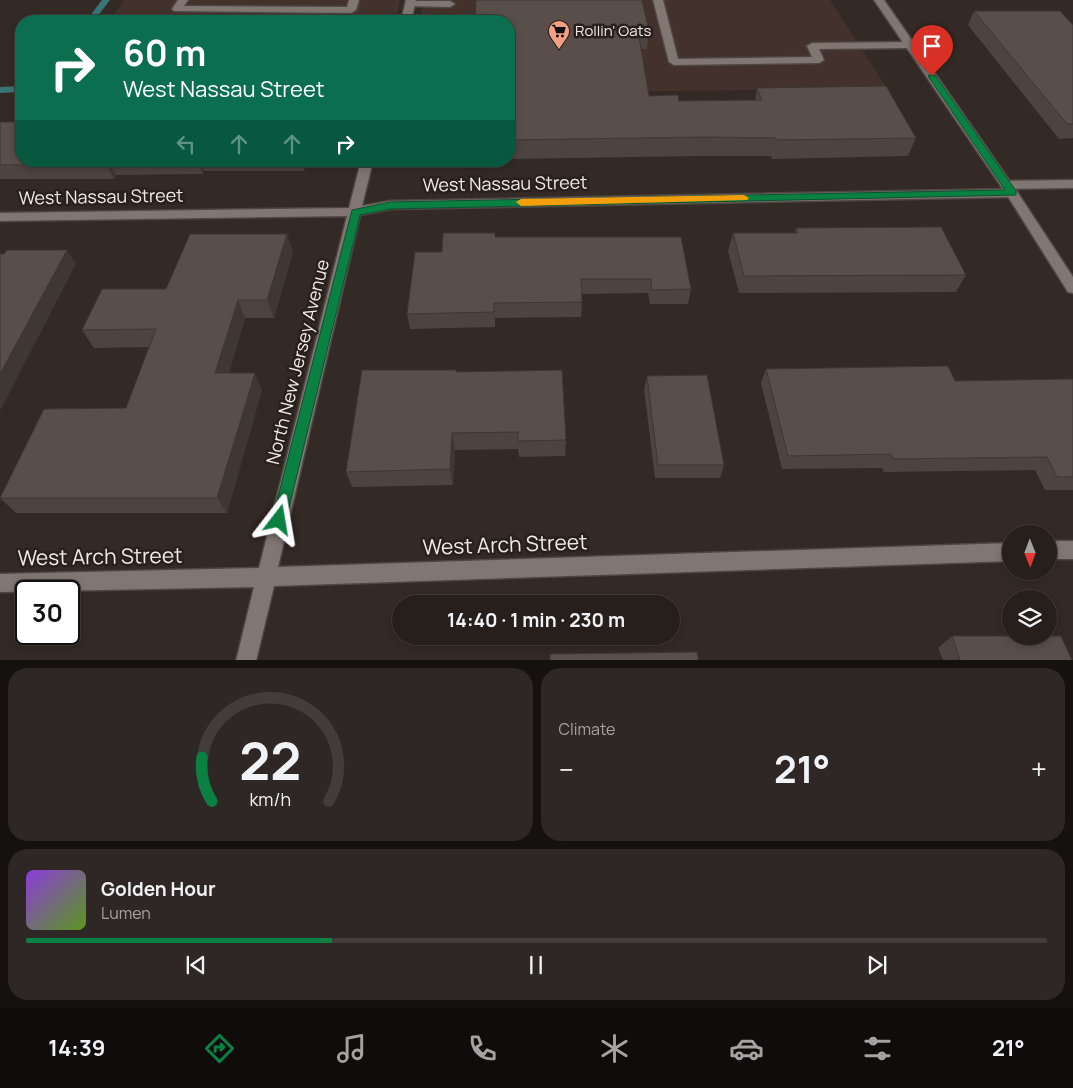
<!DOCTYPE html>
<meta charset="utf-8">
<style>
:root{--surface:#261f1c;--page:#2e2725;--text:#f1f3f6;--muted:#a4a2a3;--line:#423d3b;--accent:#0b8043}
body{margin:0;font-family:Manrope,sans-serif;background:var(--page);color:var(--text);height:100vh;display:flex;flex-direction:column;font-size:19px;white-space:nowrap}
*{box-sizing:border-box;margin:0}
p{font-size:16px;color:var(--muted)}
.icon{flex:none;width:28px;height:28px;fill:none;stroke:currentColor;stroke-width:2;stroke-linecap:round;stroke-linejoin:round}
.map{position:relative;height:660px;overflow:hidden}
.side{display:flex;flex-direction:column;gap:8px;padding:8px;background:#15110f;flex:1}
.side>*{flex:none}
.top-card{position:absolute;left:15px;top:15px;width:500px;height:152px;border-radius:20px;box-shadow:0 2px 8px #0003,0 0 0 1px var(--line);background:#0b6e4f;color:#fff;overflow:hidden}
.needle{width:32px;rotate:179deg}
.tools{position:absolute;left:1002px;top:525px;display:grid;gap:10px}
.tools a{display:grid;place-items:center;width:55px;height:55px;border-radius:50%;background:var(--surface);box-shadow:0 2px 8px #0003,0 0 0 1px var(--line);font-size:25px}
.speed{position:absolute;left:15px;top:580px;display:flex;gap:10px;font-size:25px;font-weight:700;text-align:center}
.speed>*{display:grid;place-content:center;width:65px;height:65px;border-radius:50%;background:var(--surface);box-shadow:0 2px 8px #0003,0 0 0 1px var(--line);line-height:1}
.speed .limit{border:2px solid #111;border-radius:8px;background:#fff;color:#111}
.pin{position:absolute;display:grid;place-items:center;width:42px;height:42px;color:#fff;margin:-51px -21px;border-radius:50% 50% 50% 0;rotate:-45deg;box-shadow:0 0 5px #0007}
.pin .icon{rotate:45deg}
.me{position:absolute;width:55px;margin:-28px;rotate:14deg;stroke-linejoin:round;filter:drop-shadow(0 0 4px #0008)}
.turn{display:flex;align-items:center;gap:18px;height:105px;padding:0 25px;font-size:22px}
.turn .icon{width:65px;height:65px;stroke-width:2.5}
.turn b{display:block;font-size:35px;line-height:42px}
.lanes{display:flex;align-items:center;height:48px;padding:0 25px;background:#0003;justify-content:center;gap:25px;direction:ltr}
.lanes .off{opacity:.35}
.big{font-size:38px;font-weight:700;line-height:1.1}
.side .widget{flex:1;display:flex;flex-direction:column;justify-content:center;gap:8px;min-width:0;padding:0 18px;border-radius:20px;background:var(--page)}
.side .dial{align-items:center;gap:0}
.dial svg{height:130px;overflow:visible;fill:none;stroke:var(--line);stroke-width:7;stroke-linecap:round;text-anchor:middle}
.dial text{fill:var(--text);stroke:none}
.song{display:flex;align-items:center;gap:15px}
.cover{width:60px;height:60px;border-radius:8px;background:linear-gradient(135deg,hsl(270 70% 55%),hsl(90 70% 35%))}
.played{height:5px;border-radius:2px;background:linear-gradient(90deg,var(--accent) 30%,var(--line) 30%)}
.keys{display:flex;justify-content:space-around;direction:ltr}
.heat{display:flex;justify-content:space-between;align-items:center;font-size:28px;direction:ltr}
.side .tiles{flex:1;display:grid;gap:8px;grid-template-columns:1fr 1fr}
.widget:last-child{grid-column:span 2}
.trip{position:absolute;left:392px;top:595px;width:288px;height:50px;border-radius:25px;background:var(--surface);box-shadow:0 2px 8px #0003,0 0 0 1px var(--line);font-weight:700;line-height:50px;text-align:center}
.tab-bar{display:flex;height:80px;justify-content:space-around;align-items:center;background:#0f0c0b;color:var(--muted)}
.tab-bar .icon{width:35px;height:35px}
.tab-bar .active{color:var(--accent)}
.tab-bar b{font-size:22px;color:var(--text)}
.map>svg:first-child{display:block}
.built{fill:#42322b}
.lines{fill:none;stroke-linecap:round;stroke-linejoin:round}
.stream{fill:#3a7576;fill-rule:evenodd}
.service-casing{stroke:#4f4643;stroke-width:3}
.minor-casing{stroke:#4f4643;stroke-width:3}
.tertiary-casing{stroke:#4f4643;stroke-width:3}
.service{fill:#827672;fill-rule:evenodd}
.minor{fill:#827672;fill-rule:evenodd}
.tertiary{fill:#827672;fill-rule:evenodd}
.wall{fill:#4d4340}
.shaded-wall{fill:#3e3734}
.building{fill:#594e4a;stroke:#3e3734}
.route{fill:#0b8043;stroke:#07532c}
.slow{fill:#f59e0b}
.labels{text-anchor:middle;stroke-width:5;stroke-linejoin:round;paint-order:stroke}
.far-poi-label{font-size:15px;fill:#f2ebe9;stroke:#29201c;text-anchor:start}
.street-label{font-size:18px;fill:#f2ebe9;stroke:#29201c}
.near-street-label{font-size:21px;fill:#f2ebe9;stroke:#29201c}
</style>
<div class="map">
<svg width="1073" height="661" viewBox="0 0 1073 661">
<rect width="100%" height="100%" fill="#332925"/>
<path class="built" d="M124,0H400L396,19H111Z
M424,0H830L887,88L509,93V21H420Z"/>
<g class="lines">
<path class="stream" d="M102,0H110L94,21H86Z
M21,86V92L0,93V87Z"/>
<g class="service-casing">
<path id="service" d="M178,0H188L184,6L347,7L349,0H359L356,10L351,13L174,11L172,9Z
M653,0H663L678,59L812,57L807,46L812,43L910,42L915,45L910,48L819,49L824,60L819,63L674,65L669,62Z
M410,1H450L455,4L450,7L407,6V2Z"/>
</g>
<g class="minor-casing">
<path id="minor" d="M406,0H416L411,21H401Z
M361,161H373L362,206L390,201L1012,189L1018,193L1012,197L390,209L360,215L278,567L1011,543V561L274,586L256,661H236L254,587L0,592V574L259,568L347,216L0,221V213L349,208Z
M1073,180V188L1006,189L1000,185L1006,181Z
M1049,541H1073V559H1049Z"/>
</g>
<g class="tertiary-casing">
<path id="tertiary" d="M874,0H884L1016,190L1073,277V293L1068,292L1007,195Z"/>
</g>
<use href="#service" class="service"/>
<use href="#minor" class="minor"/>
<use href="#tertiary" class="tertiary"/>
</g>
<path class="wall" d="M974,11L1073,25V138L1059,139L968,25Z
M509,21L649,31L647,49H641L649,96L679,101L755,100L757,88L916,138L908,156L772,159L771,156H701L509,159Z
M0,122L21,161H307L304,171H204L203,174L116,175L114,179H0Z
M796,228L966,275L956,292L739,293L728,251L733,233H795Z
M287,234L293,252L274,318H245L229,373L262,390L227,513H16L0,498L126,408L149,347L94,348L82,330L166,289Z
M496,237L691,289L688,304H650L648,293L581,294L582,302L581,317L495,318V327L410,329L407,314L442,252Z
M766,369L955,381L1073,379V490H1045L1035,470L884,472L882,468L782,469L761,383Z
M457,372L566,440L565,456L519,457L518,449L455,450L453,485L352,487L346,472Z
M647,376L724,465L720,478H655L644,389Z
M952,636L1072,660H943L938,648Z"/>
<path class="shaded-wall" d="M109,161L116,175L114,179L106,165Z
M197,161H200L204,171L203,174Z
M301,161H307L304,171Z
M287,234L293,252L274,318L267,300Z
M67,250L76,264L0,411V374Z
M238,300L245,318L224,390L215,373Z
M255,373L262,390L227,513L217,498Z
M452,433L455,450L453,485L450,469Z"/>
<path class="building" d="M476,0H642L649,31H638L649,96L678,95L679,101L762,100L757,88L886,86L916,138L777,140L776,138L704,137L509,140V21H475Z
M974,11H1060L1073,25V124H1067Z
M0,122H21V161H108L106,165H0Z
M941,227L966,275L744,276L733,233H798L796,228Z
M443,233H495V237H681L691,289L652,290L651,279H581L582,302L494,303V312L407,314L415,252H442Z
M190,234H287L267,300H238L215,373H255L217,498H0L44,409L126,408L156,329L82,330L102,289H166Z
M7,250H67L0,374V254H4Z
M948,366L955,381L1073,379V477H1057L1047,457L893,459L891,454L788,456L766,369Z
M362,370H456V372L562,370L566,440L518,441V432L452,433L450,469L346,472Z
M707,375L724,465H658L647,376Z
M952,636H1061L1072,660H1073V661H923L960,660Z
M697,652L699,661H550V654Z"/>
<path class="route" d="M929,75H935L1016,191V195L390,209L360,215L286,520L284,524L279,526L274,524L272,520L352,210L390,202L1005,190L928,76Z"/>
<path class="slow" d="M744,195L749,198L747,200L521,206L516,202L521,199Z"/>
<defs>
<g id="supermarket-pin" transform="scale(1.125)"><path d="M0 17L-7.5 6A9.5 9.5 0 1 1 7.5 6Z" fill="#f39f84" stroke="#29201c"/><path d="M-6-5.5h2.5l.6 2H6L4.5 2H-2.5L-4.4-4H-6ZM-1.5 3.2a1.3 1.3 0 1 0 .1 0ZM3 3.2a1.3 1.3 0 1 0 .1 0Z" fill="#111"/></g>
</defs>
<g fill-rule="evenodd">
<use href="#supermarket-pin" x="559" y="31"/>
</g>
<g class="labels">
<g class="far-poi-label">
<text x="575" y="36">Rollin' Oats</text>
</g>
<g class="street-label">
<text transform="translate(505 184) rotate(-1)" y="6">West Nassau Street</text>
<text transform="translate(101 197) rotate(-1)" y="6">West Nassau Street</text>
<text transform="translate(298 362) rotate(-76)" y="6">North New Jersey Avenue</text>
</g>
<g class="near-street-label">
<text transform="translate(505 545) rotate(-2)" y="7">West Arch Street</text>
<text transform="translate(100 557) rotate(-1)" y="7">West Arch Street</text>
</g>
</g>
</svg>
<div class="tools">
<a><svg class="needle" viewBox="-14 -14 28 28"><path d="M0-13l5 13h-10z" fill="#e53935"/><path d="M0 13l5-13h-10z" fill="#a4a2a3"/></svg></a>
<a><svg class="icon" aria-label="layers" viewBox="0 0 24 24"><path d="M12 4l9 5-9 5-9-5zM3 14l9 5 9-5"/></svg></a>
</div>
<div class="speed"><div class="limit">30</div></div>
<div class="pin" style="left:932px;top:76px;background:#d93025"><svg class="icon" aria-label="arrive" viewBox="0 0 24 24"><path d="M6 21V4h12l-3 4 3 4H6"/></svg></div>
<svg class="me" style="left:279px;top:520px" viewBox="-20 -20 40 40"><path d="M0-17L14 15 0 8-14 15z" fill="#0b8043" stroke="#fff" stroke-width="4"/></svg>
<div class="trip">14:40 · 1 min · 230 m</div>
<div class="top-card">
<div class="turn"><svg class="icon" aria-label="right" viewBox="0 0 24 24"><path d="M7 20v-9h11M14 6l5 5-5 5"/></svg><div><b>60 m</b>West Nassau Street</div></div>
<div class="lanes"><svg class="icon off" aria-label="left" viewBox="0 0 24 24"><path d="M17 20v-9H6M10 6l-5 5 5 5"/></svg><svg class="icon off" aria-label="ahead" viewBox="0 0 24 24"><path d="M12 20V5M6 11l6-6 6 6"/></svg><svg class="icon off" aria-label="ahead" viewBox="0 0 24 24"><path d="M12 20V5M6 11l6-6 6 6"/></svg><svg class="icon" aria-label="right" viewBox="0 0 24 24"><path d="M7 20v-9h11M14 6l5 5-5 5"/></svg></div>
</div>
</div>
<section class="side">
<div class="tiles">
<div class="widget dial"><svg viewBox="0 0 100 80">
<path d="M14 69A42 42 0 1 1 86 69"/>
<path d="M14 69A42 42 0 0 1 8 42" stroke="#0b8043"/>
<text x="50" y="56" font-size="32" font-weight="700">22</text>
<text x="50" y="72" font-size="11">km/h</text>
</svg></div>
<div class="widget"><p>Climate</p>
<div class="heat"><a>−</a><b class="big">21°</b><a>+</a></div>
</div>
<div class="widget">
<div class="song"><i class="cover"></i><div><b>Golden Hour</b><p>Lumen</p></div></div>
<div class="played"></div>
<div class="keys"><svg class="icon" aria-label="previous" viewBox="0 0 24 24"><path d="M18 5L8 12l10 7zM5 5v14"/></svg><svg class="icon" aria-label="pause" viewBox="0 0 24 24"><path d="M8 5v14M16 5v14"/></svg><svg class="icon" aria-label="next" viewBox="0 0 24 24"><path d="M6 5l10 7-10 7zM19 5v14"/></svg></div>
</div>
</div>
</section>
<nav class="tab-bar">
<b>14:39</b>
<svg class="icon active" aria-label="directions" viewBox="0 0 24 24"><path d="M12 3l9 9-9 9-9-9zM9 14v-3h6M13 9l2 2-2 2"/></svg>
<svg class="icon" aria-label="music" viewBox="0 0 24 24"><path d="M9 18V5l10-2v13"/><circle cx="6" cy="18" r="3"/><circle cx="16" cy="16" r="3"/></svg>
<svg class="icon" aria-label="phone" viewBox="0 0 24 24"><path d="M5 4h4l2 5-3 2q2 4 5 5l2-3 5 2v4C11 20 4 13 5 4z"/></svg>
<svg class="icon" aria-label="climate" viewBox="0 0 24 24"><path d="M12 3v18M4 7l16 10M4 17L20 7"/></svg>
<svg class="icon" aria-label="car" viewBox="0 0 24 24"><path d="M5 17H2v-5l4-1 3-4h7l3 4 3 1v5h-3M9 17h6M6 11h13"/><circle cx="7" cy="17" r="2"/><circle cx="17" cy="17" r="2"/></svg>
<svg class="icon" aria-label="filters" viewBox="0 0 24 24"><path d="M4 7h16M4 17h16"/><circle cx="9" cy="7" r="2"/><circle cx="15" cy="17" r="2"/></svg>
<b>21°</b>
</nav>
